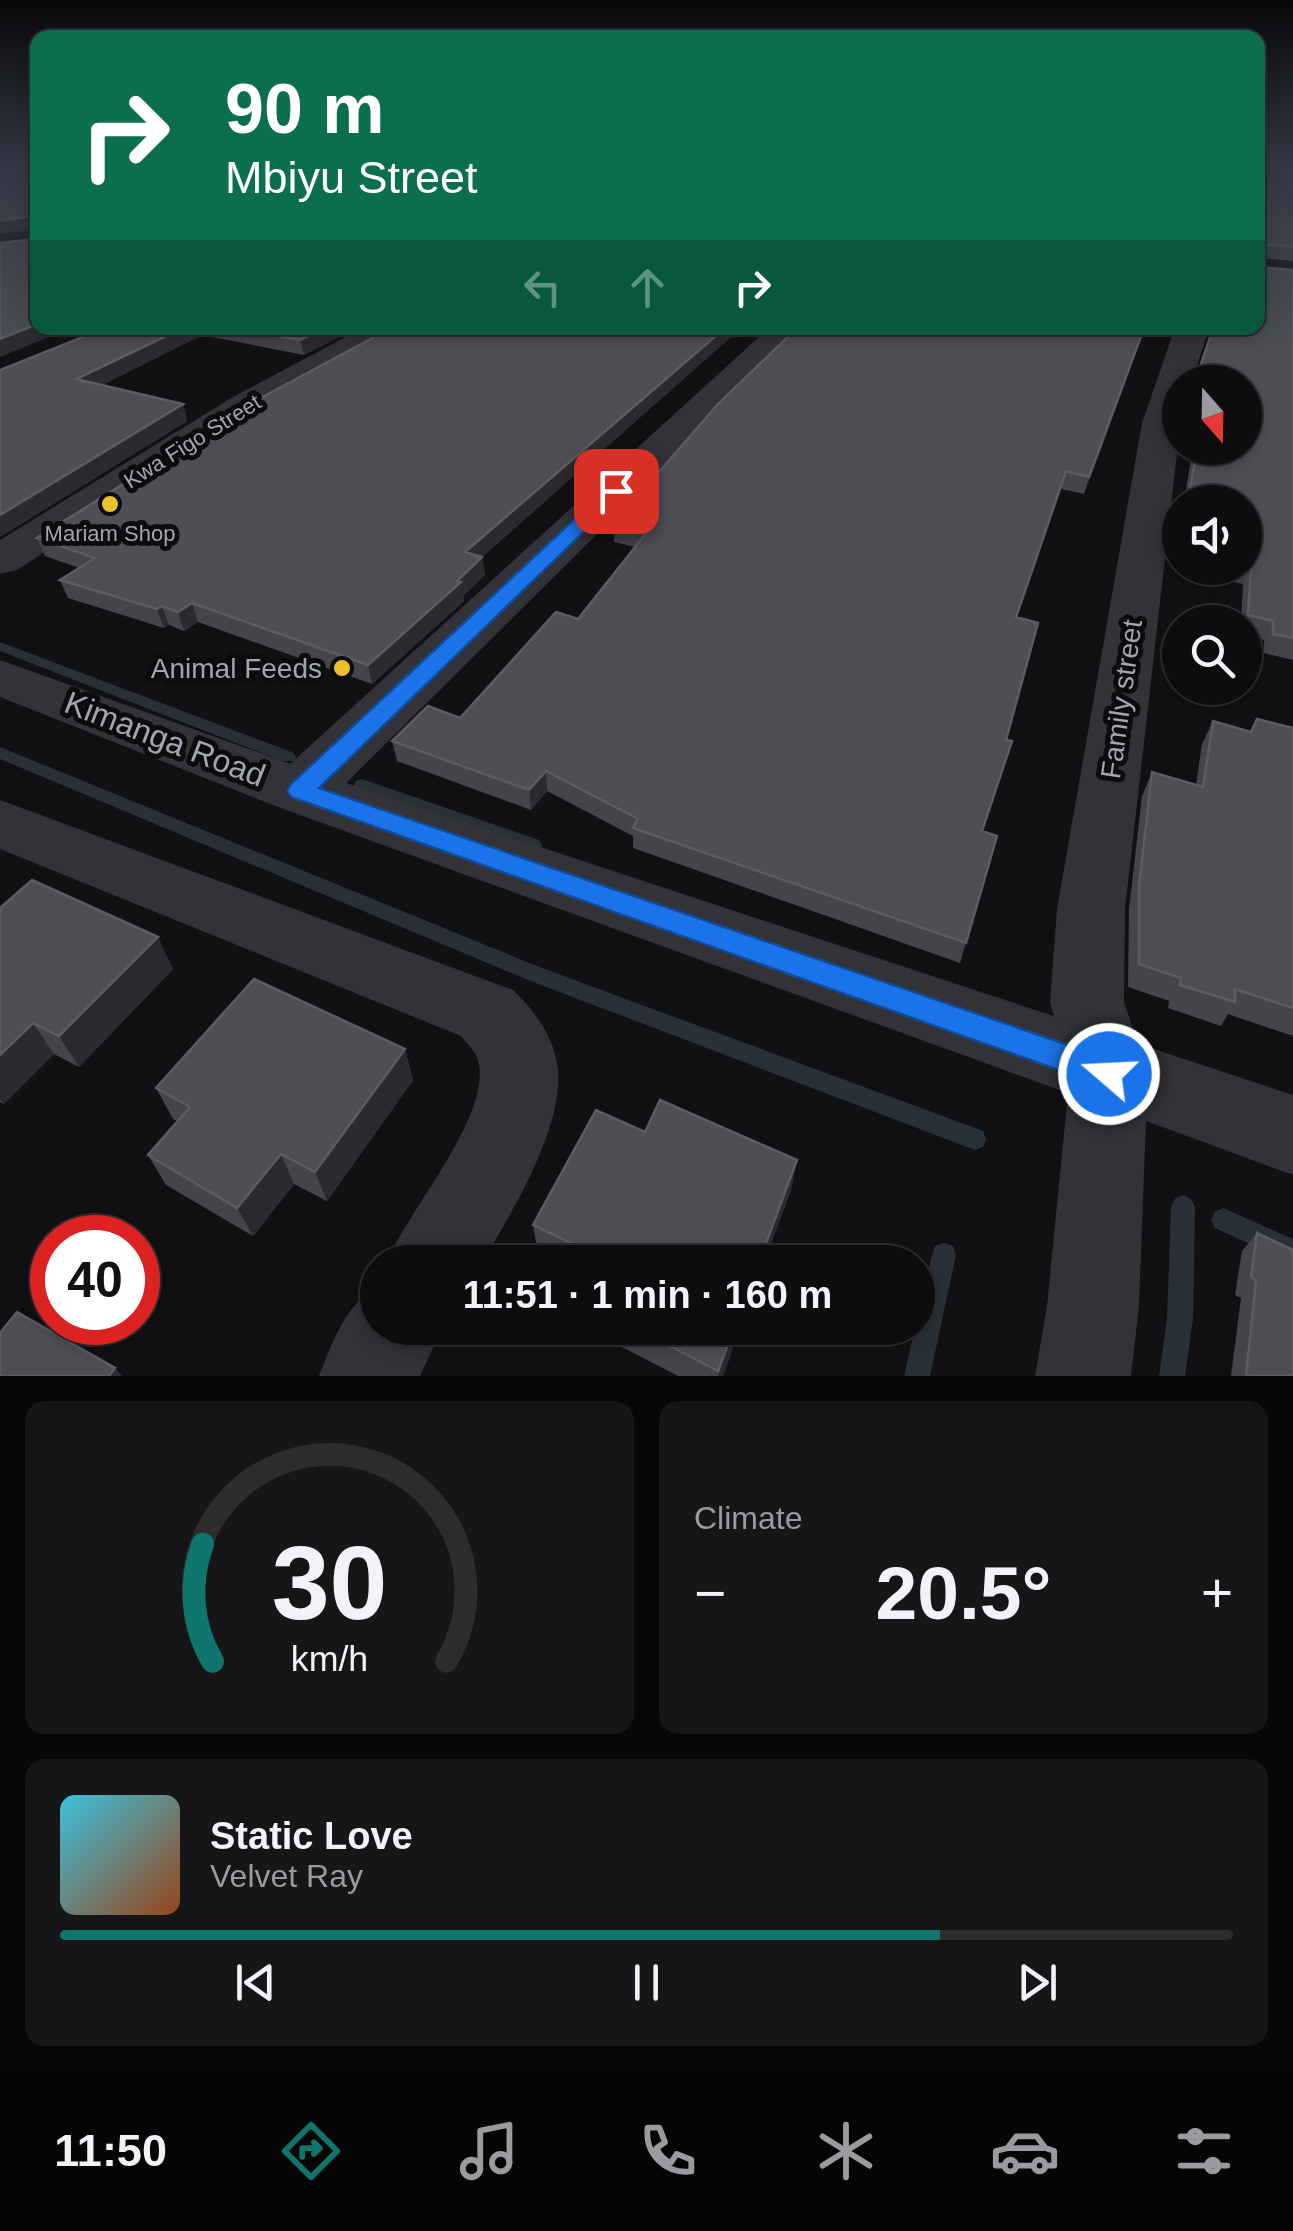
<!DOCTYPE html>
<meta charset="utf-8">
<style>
:root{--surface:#0d0c0e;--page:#161517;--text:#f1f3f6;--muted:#9a9b9e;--line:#2d2c2e;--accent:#0f766e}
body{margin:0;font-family:Arial,sans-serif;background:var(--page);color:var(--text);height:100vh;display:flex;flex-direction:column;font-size:38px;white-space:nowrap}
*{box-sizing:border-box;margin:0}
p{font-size:32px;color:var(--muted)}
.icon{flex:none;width:55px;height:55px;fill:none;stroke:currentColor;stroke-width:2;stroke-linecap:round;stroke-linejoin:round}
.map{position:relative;height:1376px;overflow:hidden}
.details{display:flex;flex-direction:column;gap:25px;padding:25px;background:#070708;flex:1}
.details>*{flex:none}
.hud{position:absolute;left:30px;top:30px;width:1235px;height:305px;border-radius:20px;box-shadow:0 5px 15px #0003,0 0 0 2px var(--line);background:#0b6e4f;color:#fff;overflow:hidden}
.needle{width:65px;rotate:160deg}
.controls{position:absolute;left:1162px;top:365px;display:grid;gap:20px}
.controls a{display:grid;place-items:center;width:100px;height:100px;border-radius:50%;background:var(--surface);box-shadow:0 5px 15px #0003,0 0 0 2px var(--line);font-size:50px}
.speed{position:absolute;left:30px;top:1215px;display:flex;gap:20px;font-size:50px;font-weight:700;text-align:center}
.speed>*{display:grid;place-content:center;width:130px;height:130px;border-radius:50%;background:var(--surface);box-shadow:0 5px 15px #0003,0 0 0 2px var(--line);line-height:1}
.speed .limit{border:15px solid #d22;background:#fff;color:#111}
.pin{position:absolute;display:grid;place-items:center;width:85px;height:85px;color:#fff;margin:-42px;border-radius:20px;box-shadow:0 5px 15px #0006}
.me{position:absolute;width:110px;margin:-55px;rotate:289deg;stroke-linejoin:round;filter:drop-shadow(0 0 8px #0008)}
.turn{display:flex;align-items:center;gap:35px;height:210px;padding:0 30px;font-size:45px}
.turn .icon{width:130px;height:130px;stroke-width:2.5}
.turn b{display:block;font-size:70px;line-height:85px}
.lanes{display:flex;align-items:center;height:95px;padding:0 30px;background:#0003;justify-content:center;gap:50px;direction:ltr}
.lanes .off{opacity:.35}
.big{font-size:75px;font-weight:700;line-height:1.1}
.details .tile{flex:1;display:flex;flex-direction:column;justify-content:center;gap:15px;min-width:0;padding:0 35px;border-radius:20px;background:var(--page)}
.details .dial{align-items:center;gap:0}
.dial svg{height:260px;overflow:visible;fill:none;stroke:var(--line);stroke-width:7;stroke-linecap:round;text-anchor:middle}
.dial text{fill:var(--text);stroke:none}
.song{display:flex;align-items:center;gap:30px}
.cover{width:120px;height:120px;border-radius:15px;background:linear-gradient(135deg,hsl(190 70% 55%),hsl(20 70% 35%))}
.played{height:10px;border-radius:5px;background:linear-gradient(90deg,var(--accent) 75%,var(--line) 75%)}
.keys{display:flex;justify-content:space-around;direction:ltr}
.heat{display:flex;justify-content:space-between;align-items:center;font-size:55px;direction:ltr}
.details .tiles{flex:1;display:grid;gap:25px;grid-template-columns:1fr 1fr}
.tile:last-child{grid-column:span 2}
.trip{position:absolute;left:360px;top:1245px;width:575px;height:100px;border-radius:50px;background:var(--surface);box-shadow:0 5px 15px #0003,0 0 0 2px var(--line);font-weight:700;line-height:100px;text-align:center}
.tabs{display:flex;height:160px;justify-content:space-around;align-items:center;background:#050506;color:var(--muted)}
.tabs .icon{width:70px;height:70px}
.tabs .current{color:var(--accent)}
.tabs b{font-size:45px;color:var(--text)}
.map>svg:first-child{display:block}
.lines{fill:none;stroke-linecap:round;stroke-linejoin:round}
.stream{fill:#293037;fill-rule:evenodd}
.minor{fill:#323237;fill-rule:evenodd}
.tertiary{fill:#323237;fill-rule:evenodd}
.wall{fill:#44444a}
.shaded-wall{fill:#2b2b2f}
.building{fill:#4e4f55;stroke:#5b5c64;stroke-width:2.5}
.route{fill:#1a73e8;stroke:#114b97;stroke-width:2.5}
.poi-dot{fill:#edbf2d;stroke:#0c0c0d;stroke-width:4}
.labels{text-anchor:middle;stroke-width:10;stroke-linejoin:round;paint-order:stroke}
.far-street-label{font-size:22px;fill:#a2a5b2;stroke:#0c0c0d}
.far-poi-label{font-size:22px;fill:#a2a5b2;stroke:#0c0c0d}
.poi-label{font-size:28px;fill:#a2a5b2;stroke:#0c0c0d;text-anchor:end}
.street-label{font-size:28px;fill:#a2a5b2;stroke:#0c0c0d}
.near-street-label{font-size:32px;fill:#a2a5b2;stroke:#0c0c0d}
</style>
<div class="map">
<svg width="1293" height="1376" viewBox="0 0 1293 1376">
<rect width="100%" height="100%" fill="#111012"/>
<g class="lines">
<path class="stream" d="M0,642L294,753L296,757L294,761H282L0,651Z
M0,747L542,968L975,1128L983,1131L986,1139L983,1147L975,1150L528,980L0,759Z
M362,779L539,840L542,845L539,850L533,852L356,789L354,785L356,781Z
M1183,1195L1191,1199L1195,1207L1193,1319L1185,1376H1159L1167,1319L1171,1207L1175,1199Z
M1223,1208L1293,1239V1264L1215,1228L1211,1220L1215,1212Z
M944,1243L953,1246L956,1255L930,1376H904L915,1328H918V1317L932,1255L935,1246Z"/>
<path class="minor" d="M363,328H404L399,335L259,413L17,570L0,574V540L233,397Z
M769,328H805L322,807L300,813L278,807L269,791L278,775Z
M1175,328H1209L1192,382H1180V427L1125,909L1124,1002L1148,1074L1137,1099L1109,1110L1081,1099L1070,1074L1050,1002L1057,909L1142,423Z
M0,800L513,990C535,1011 555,1038 558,1070C563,1129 512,1213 482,1262H387C408,1210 493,1114 478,1061C476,1051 467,1044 461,1036L0,849Z
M378,1288V1328H442L420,1376H319C331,1346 346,1301 378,1288Z"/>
<path class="tertiary" d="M0,660L322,775L1293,1095V1175L1146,1121L1139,1306L1131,1376H1035L1047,1306L1068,1093L278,807L0,697Z"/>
</g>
<path class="wall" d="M1258,164H1293V261L1260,258V267L1293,270V660L1264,653V640L1245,635V622H1241L1243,584L1173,570L1180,529V568H1245V502H1184L1192,453L1183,452L1184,448H1245V382H1194L1213,329L1209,328H1258Z
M105,328H356L304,355L202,335L102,385L183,404L187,421L0,537Z
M391,328H741L482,557L485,575L463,596L464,601L372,684L198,622L184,631L169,625L164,628L68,598L60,580L79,568L45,556L37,538Z
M1145,328L1084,494L1061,489L1017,618L1006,740L983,832L997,836L960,963L633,848V836L547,791L531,810L397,761L392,741L460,718L578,619L635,547L614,542V524Z
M1257,719L1293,728V1036L1228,1014L1221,1026L1168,1008L1169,1001L1128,987L1129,909L1142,796L1152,772L1196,785L1202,744L1213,721L1250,732Z
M0,908L173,969L79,1067L54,1054L4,1104L0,1102Z
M405,1049L413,1080L327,1201L294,1184L253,1236L166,1185L148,1155L177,1121L173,1119L156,1088Z
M645,1132L791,1190L764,1262H557L538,1253L533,1225Z
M1257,1233L1293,1376H1231L1241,1298L1235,1295L1242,1251Z
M585,1328H740L723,1376H678Z"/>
<path class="shaded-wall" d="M33,216L38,229L0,234V221Z
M38,324V328H71L0,357V339Z
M183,328H200L202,335L82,395L76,379Z
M325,328H356L304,355L300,340Z
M725,328H741L482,557L485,575L463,596L464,601L372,684L368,665L457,581L465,552Z
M1144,328H1145L1084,494L1089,477Z
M183,404L187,421L0,537V515Z
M1066,471L1061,489L1010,636L1016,617Z
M192,603L198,622L184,631L178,612Z
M162,606L169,625L164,628L157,609Z
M546,771L547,791L531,810L529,790Z
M158,937L173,969L79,1067L59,1036Z
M33,1023L54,1054L4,1104L0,1099V1055Z
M405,1049L413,1080L327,1201L315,1172Z
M281,1154L294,1184L253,1236L237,1208Z
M797,1160L791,1190L764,1262H759Z
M734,1328H740L723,1376H718Z
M115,1368L122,1376H109Z"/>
<path class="building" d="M35,164H38V324L0,339V243L34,239L37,236V220L33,216L0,221V168L34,166Z
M1258,164H1293V247L1260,244V267L1293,270V638L1273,634V621L1248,615L1251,566L1245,565V502H1188L1197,448H1245V382H1197L1199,370L1213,328H1258Z
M105,328H183L76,379L183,404L0,515V370Z
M237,328H325L300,340Z
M391,328H725L465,552L482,557L457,581L461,582L368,665L192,603L178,612L162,606L157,609L60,580L95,558L37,538L257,400Z
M797,328H1144L1089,477L1066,471L1016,617L1038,623L1006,740L1012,741L982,831L997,836L966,943L633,828L638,819L546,771L529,790L392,741L428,706L460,718L556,612L578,619L647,532L614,524L718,404Z
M1257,719L1293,728V1008L1235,989V1002L1180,985L1181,978L1139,964V886L1152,772L1203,787L1213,721L1251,732Z
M32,880L158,937L59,1036L33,1023L0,1055V908Z
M254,979L405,1049L315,1172L281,1154L237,1208L148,1155L190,1107L156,1088Z
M660,1100L797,1160L759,1262H580L586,1250L533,1225L596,1110L645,1132Z
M1257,1233L1293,1250V1376H1246L1256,1280L1251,1277Z
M17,1312L115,1368L109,1376H0V1333Z
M635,1328H734L718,1371Z"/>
<linearGradient id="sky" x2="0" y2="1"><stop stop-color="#09090a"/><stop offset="0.46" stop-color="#323744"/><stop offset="1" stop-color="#323744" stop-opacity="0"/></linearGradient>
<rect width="1293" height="356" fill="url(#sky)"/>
<path class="route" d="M616,486L625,491L622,495L319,788L1109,1059L1120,1063L1125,1074L1120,1084L1109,1088L291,797L287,791L291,784L609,487Z"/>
<g class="poi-dot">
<circle cx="110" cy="504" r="10"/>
<circle cx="342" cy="668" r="10"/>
</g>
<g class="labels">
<g class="far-street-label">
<text transform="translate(192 441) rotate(-32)" y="8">Kwa Figo Street</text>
</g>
<g class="far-poi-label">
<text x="110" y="541">Mariam Shop</text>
</g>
<g class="poi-label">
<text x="322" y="678">Animal Feeds</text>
</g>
<g class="street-label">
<text transform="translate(1121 699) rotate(-82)" y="10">Family street</text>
</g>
<g class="near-street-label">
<text transform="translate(165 739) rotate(21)" y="11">Kimanga Road</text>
</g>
</g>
</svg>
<div class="controls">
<a><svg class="needle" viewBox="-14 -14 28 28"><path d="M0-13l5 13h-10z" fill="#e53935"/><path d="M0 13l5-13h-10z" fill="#9a9b9e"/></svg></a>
<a><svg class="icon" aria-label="sound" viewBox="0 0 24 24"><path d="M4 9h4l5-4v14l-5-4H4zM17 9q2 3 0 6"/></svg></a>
<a><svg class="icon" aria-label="search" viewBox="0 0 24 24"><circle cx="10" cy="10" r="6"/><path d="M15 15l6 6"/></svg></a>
</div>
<div class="speed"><div class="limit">40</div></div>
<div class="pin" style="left:616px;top:491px;background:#d93025"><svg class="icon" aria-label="arrive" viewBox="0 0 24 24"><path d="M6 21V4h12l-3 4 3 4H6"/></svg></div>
<svg class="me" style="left:1109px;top:1074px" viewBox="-20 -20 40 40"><circle r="17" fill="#1a73e8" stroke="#fff" stroke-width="3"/><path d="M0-11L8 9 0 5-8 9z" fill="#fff"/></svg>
<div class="trip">11:51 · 1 min · 160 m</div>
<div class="hud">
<div class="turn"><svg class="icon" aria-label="right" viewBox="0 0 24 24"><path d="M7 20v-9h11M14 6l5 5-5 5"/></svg><div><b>90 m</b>Mbiyu Street</div></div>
<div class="lanes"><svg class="icon off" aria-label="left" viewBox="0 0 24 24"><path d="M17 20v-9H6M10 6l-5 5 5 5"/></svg><svg class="icon off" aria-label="ahead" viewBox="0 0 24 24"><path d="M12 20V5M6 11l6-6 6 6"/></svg><svg class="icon" aria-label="right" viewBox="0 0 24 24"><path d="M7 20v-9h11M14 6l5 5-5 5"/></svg></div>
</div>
</div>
<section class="details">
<div class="tiles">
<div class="tile dial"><svg viewBox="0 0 100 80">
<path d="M14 69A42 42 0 1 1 86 69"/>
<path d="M14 69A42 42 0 0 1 11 33" stroke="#0f766e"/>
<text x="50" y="56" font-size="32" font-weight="700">30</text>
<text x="50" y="72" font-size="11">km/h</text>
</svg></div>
<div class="tile"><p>Climate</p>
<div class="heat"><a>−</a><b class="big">20.5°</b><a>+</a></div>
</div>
<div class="tile">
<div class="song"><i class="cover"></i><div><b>Static Love</b><p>Velvet Ray</p></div></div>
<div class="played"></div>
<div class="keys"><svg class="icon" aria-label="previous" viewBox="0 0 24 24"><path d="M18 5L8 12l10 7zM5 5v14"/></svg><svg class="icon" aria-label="pause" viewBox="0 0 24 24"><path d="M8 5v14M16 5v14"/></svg><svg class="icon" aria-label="next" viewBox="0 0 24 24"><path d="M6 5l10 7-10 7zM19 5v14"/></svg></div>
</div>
</div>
</section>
<nav class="tabs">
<b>11:50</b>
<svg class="icon current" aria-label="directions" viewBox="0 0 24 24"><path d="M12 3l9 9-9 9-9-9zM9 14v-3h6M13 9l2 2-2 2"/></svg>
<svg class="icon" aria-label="music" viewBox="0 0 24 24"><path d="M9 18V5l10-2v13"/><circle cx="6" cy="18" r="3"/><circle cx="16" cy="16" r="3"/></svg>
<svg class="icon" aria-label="phone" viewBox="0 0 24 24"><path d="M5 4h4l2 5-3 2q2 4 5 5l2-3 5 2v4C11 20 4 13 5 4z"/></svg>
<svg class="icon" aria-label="climate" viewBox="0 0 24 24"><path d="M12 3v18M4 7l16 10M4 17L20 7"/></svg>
<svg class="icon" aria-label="car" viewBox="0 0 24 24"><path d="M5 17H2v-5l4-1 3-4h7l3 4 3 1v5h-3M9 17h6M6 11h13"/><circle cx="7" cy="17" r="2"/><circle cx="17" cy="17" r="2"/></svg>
<svg class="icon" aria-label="filters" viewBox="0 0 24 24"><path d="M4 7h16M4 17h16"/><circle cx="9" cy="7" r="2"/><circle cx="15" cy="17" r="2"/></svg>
</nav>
